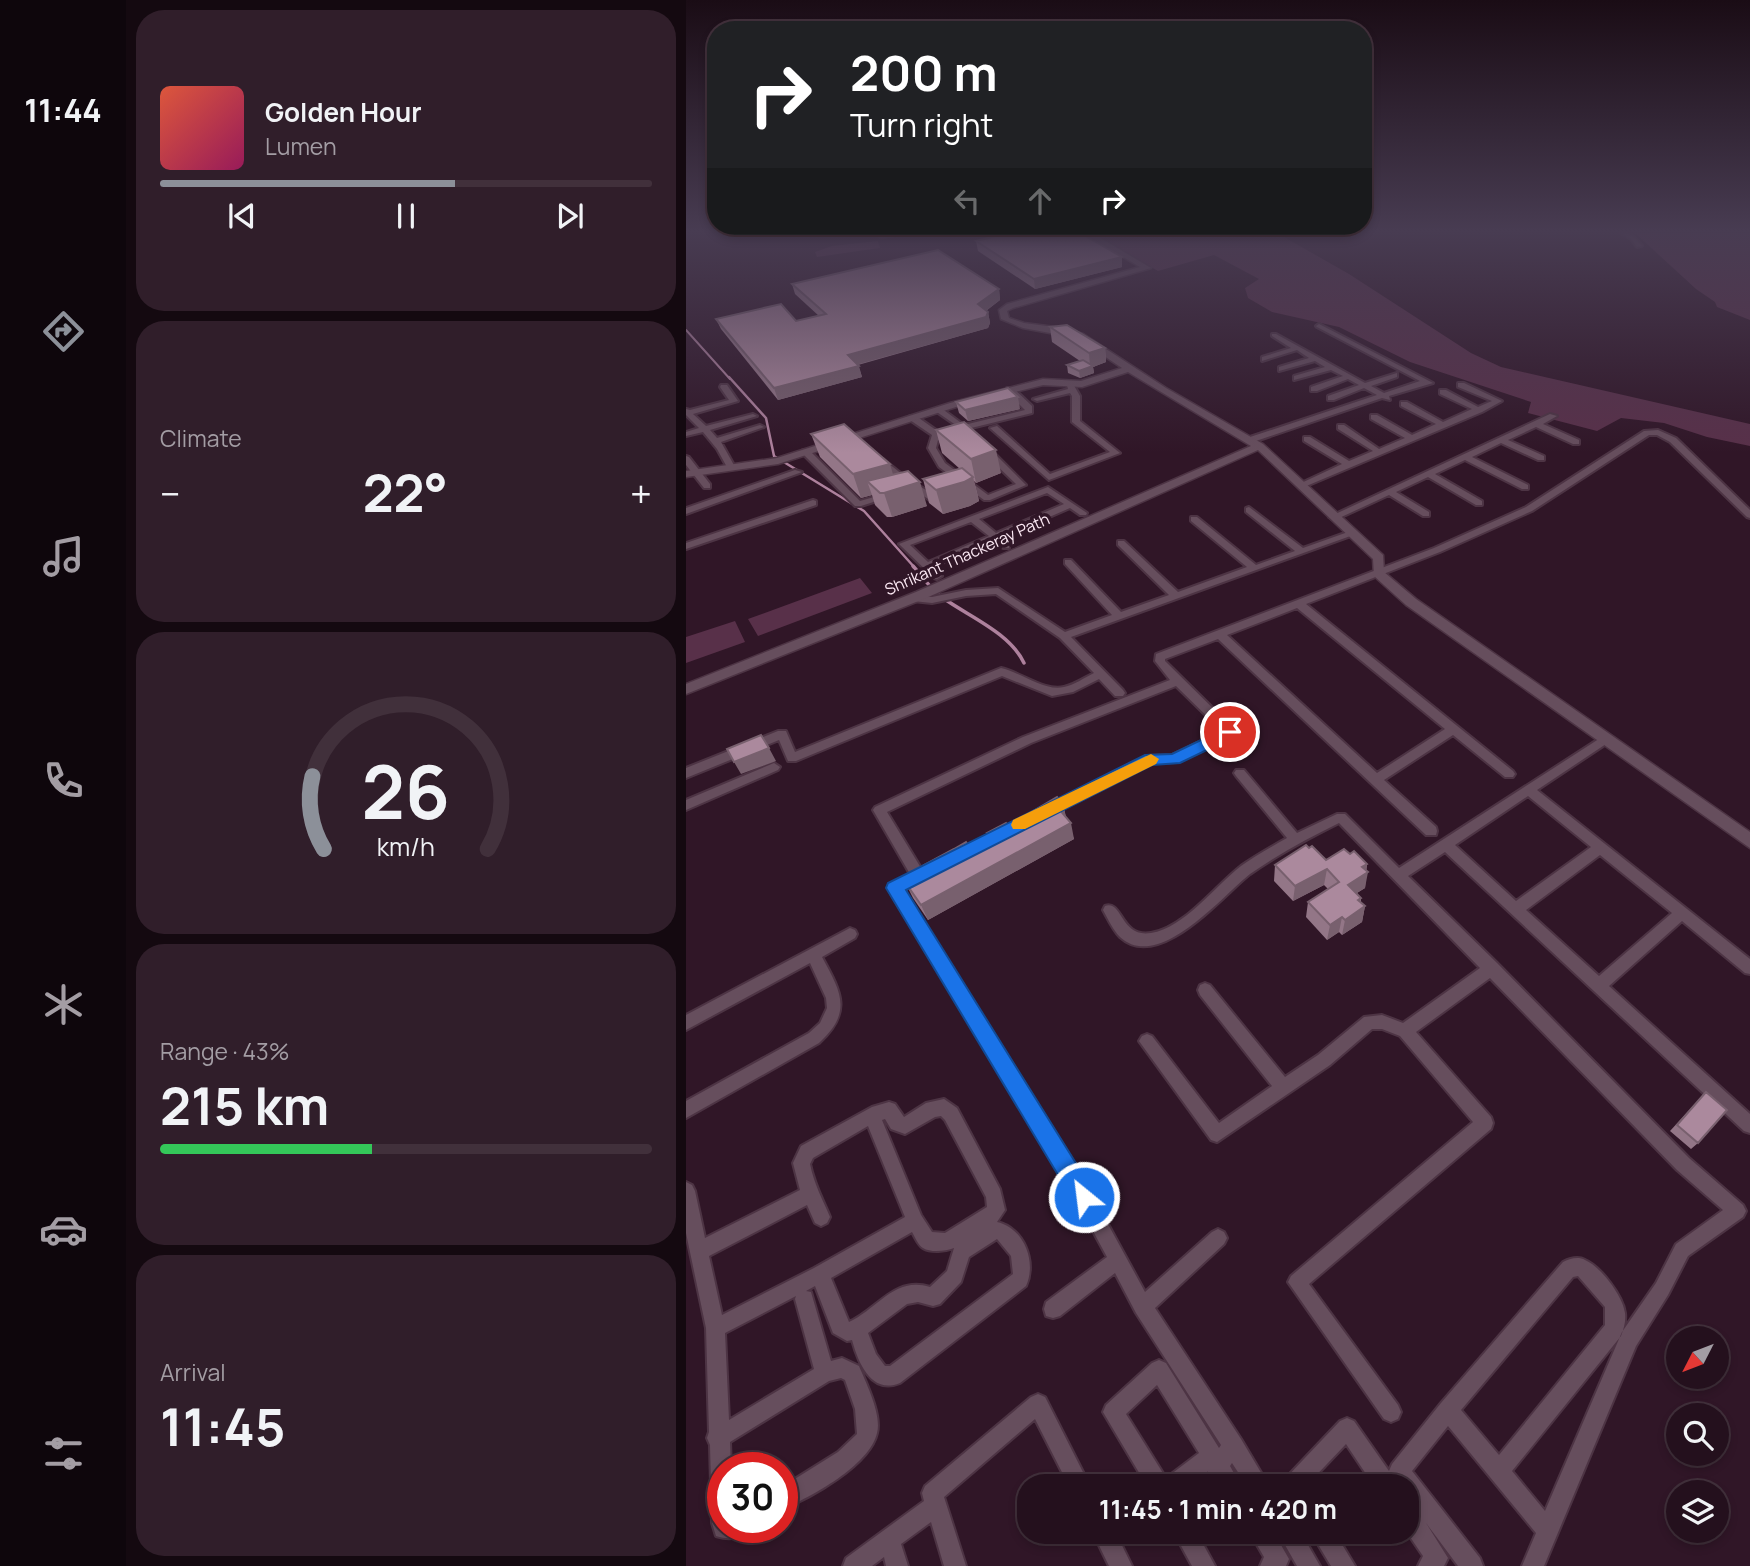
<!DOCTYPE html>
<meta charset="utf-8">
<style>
:root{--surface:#24101d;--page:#301e2a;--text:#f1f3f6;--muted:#a39da4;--line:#41303b;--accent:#8c9099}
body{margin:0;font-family:Manrope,sans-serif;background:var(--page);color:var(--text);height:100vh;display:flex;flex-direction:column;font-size:26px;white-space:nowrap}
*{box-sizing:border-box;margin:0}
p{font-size:23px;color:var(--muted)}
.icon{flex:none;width:38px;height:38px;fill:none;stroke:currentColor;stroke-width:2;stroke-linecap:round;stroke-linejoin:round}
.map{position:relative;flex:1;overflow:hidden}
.sheet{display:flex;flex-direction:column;gap:10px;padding:10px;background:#140910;width:560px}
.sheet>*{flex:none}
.hud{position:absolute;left:21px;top:21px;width:665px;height:214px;border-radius:28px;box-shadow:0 4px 10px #0003,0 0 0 2px var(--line);background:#202124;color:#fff;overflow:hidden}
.needle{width:46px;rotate:228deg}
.tools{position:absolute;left:980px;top:1326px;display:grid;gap:14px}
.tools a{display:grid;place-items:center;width:63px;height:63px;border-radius:50%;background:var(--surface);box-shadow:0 4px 10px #0003,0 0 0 2px var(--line);font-size:35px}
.speed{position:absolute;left:21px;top:1452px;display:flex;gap:14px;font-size:35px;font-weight:700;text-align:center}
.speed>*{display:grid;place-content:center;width:91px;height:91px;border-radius:50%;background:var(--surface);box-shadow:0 4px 10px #0003,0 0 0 2px var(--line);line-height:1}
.speed .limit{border:10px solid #d22;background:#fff;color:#111}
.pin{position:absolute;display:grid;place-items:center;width:60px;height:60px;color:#fff;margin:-30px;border:4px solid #fff;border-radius:50%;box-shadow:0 2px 7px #0007}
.me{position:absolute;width:77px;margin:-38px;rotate:331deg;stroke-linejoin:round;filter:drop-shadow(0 0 5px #0008)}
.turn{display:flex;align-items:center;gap:24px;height:147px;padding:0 28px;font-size:32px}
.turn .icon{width:91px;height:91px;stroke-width:2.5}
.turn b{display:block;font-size:49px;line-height:60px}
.lanes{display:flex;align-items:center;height:66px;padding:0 28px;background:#0003;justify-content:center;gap:35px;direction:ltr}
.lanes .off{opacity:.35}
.big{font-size:52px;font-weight:700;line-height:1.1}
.sheet .widget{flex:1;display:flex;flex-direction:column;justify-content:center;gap:10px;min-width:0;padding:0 24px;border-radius:28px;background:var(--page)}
.sheet .dial{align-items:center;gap:0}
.dial svg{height:182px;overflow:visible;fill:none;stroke:var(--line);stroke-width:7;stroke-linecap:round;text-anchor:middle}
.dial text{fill:var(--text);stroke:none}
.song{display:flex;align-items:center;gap:21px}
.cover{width:84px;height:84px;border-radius:10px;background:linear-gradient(135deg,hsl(10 70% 55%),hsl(330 70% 35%))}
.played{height:7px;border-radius:4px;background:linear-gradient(90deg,var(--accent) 60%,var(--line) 60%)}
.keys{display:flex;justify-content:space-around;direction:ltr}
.heat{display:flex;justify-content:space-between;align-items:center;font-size:38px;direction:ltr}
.charge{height:10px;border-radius:5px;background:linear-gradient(90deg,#34c759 43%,var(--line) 0)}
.trip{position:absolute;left:331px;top:1474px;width:402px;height:70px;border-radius:28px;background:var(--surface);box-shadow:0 4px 10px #0003,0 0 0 2px var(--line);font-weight:700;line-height:70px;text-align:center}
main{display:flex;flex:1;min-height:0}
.menu{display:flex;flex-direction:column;width:126px;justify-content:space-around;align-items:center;background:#0e060c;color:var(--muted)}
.menu .icon{width:49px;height:49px}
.menu .active{color:var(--accent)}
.menu b{font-size:32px;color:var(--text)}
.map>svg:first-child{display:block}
.green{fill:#583049}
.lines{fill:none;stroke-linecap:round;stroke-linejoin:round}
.stream-far2{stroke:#ae819d;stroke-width:2}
.stream-far1{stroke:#ae819d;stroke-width:2.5}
.stream{stroke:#ae819d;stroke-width:3.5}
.minor-casing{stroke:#4d3444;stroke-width:4}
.tertiary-casing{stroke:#4d3444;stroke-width:3}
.minor{fill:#664e5d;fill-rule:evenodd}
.tertiary{fill:#664e5d;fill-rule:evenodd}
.wall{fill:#937687}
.shaded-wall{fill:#78606e}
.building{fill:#ab899d;stroke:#78606e;stroke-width:2}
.route{fill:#1a73e8;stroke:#114b97;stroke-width:2}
.slow{fill:#f59e0b}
.labels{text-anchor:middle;stroke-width:7;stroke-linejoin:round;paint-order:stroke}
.far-street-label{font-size:16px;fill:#fce9f4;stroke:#301627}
</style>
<main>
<nav class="menu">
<b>11:44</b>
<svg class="icon active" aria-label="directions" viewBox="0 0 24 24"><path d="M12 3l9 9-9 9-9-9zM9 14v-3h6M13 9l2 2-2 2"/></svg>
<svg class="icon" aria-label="music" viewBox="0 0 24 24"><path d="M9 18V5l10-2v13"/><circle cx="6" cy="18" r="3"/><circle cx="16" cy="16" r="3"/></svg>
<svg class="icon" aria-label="phone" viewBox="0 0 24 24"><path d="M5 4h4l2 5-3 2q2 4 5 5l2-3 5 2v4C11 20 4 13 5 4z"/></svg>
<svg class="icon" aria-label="climate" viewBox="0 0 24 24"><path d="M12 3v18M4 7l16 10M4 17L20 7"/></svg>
<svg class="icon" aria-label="car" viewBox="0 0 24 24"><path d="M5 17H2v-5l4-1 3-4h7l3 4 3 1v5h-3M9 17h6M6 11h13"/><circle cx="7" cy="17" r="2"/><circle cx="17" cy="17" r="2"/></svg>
<svg class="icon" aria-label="filters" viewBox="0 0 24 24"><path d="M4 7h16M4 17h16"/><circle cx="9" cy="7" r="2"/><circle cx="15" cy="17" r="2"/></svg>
</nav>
<section class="sheet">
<div class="widget">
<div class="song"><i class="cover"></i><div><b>Golden Hour</b><p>Lumen</p></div></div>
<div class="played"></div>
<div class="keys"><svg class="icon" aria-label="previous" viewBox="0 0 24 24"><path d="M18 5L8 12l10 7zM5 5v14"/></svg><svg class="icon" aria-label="pause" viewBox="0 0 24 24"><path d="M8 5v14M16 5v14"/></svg><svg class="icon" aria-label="next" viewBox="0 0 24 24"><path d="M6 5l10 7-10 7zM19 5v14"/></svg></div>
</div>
<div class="widget"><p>Climate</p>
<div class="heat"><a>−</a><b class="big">22°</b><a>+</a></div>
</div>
<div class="widget dial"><svg viewBox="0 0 100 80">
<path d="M14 69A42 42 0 1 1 86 69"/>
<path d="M14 69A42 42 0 0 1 9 37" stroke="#8c9099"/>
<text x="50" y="56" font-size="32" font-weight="700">26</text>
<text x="50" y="72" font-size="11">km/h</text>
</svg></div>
<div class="widget"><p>Range · 43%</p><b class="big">215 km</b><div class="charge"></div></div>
<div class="widget"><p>Arrival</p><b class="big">11:45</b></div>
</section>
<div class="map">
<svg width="1064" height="1566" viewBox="0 0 1064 1566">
<rect width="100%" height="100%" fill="#301627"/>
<path class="green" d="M406,233H591L663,274L785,353L815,367L1064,424V446L1021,437L978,423L935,418L911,431L842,413L845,402L724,362L653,327L586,312L562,298L559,288L573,279L528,255L472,271Z
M949,233H1064V320L1031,307L1029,302L1010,289Z
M192,241L194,248L131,257L129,252L146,246Z
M174,578L186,593L72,636L62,619Z
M49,621L59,642L0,663V637Z"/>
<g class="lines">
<path class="stream-far2" d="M0,330L44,379"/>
<path class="stream-far1" d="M43,377L80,418L88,456L178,511L229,568"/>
<path class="stream" d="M227,566C237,577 246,591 257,598C284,617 324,633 338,663"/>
<g class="minor-casing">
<path id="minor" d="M935,233C946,233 950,238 956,246L951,247L945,239Z
M633,324L747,383L703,396L704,400L696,398L567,442H561V438L691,395L678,388L648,400H642V396L673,385L662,379L631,391H625V387L657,376L645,370L608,380V376L639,367L629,361L593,371V367L623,358L611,350L576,361V357L605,348L586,336V334H590L679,383L711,373V377L685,386L698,393L734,381L631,327L630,326Z
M380,382H386L394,396V421L434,453L363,480L304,428L311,426L364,474L424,452L386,422V396L384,393L351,401L347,399L382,389Z
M772,383H778L816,401L796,412L618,487L611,485L656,464L618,441V437H624L663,461L687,451L652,429V425H658L693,449L719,438L685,419V415H691L726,435L750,424L715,406V402H721L757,422L786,409L754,394V390H760L792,407L806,401L772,387Z
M35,385H41L52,401L7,414L20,426L67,414L71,416L24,430L31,438L74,425L78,427L35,442L49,467L45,470L42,469L31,449L17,432L0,436V432L13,428L0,415V409L4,410L43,400L34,387Z
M321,388H327L346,406V413L277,430L248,410L255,408L278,425L339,410L321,392Z
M864,414L871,416L857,424L893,440V444H887L850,427L822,440L858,456V460H852L815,443L786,457L842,485V489H836L779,460L749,474L796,501V505H790L742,477L710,492L743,512V516H737L703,495L651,519L648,520L643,517Z
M224,416H230L267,442V446H264L252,440L250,448L259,463L302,495L330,484L300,455V451H306L340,485L304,500H298L253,467L242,448L246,435L224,420Z
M972,430L990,438L1064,510V518L1061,517L984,442L971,435H963L846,511L754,552L620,604L827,771L829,774L827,777H819L767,735L698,780L750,827L751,831L750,835H740L532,639L479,659V661L548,729L550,732L548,735L492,762L466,763L368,812H360L358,809L360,806L460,756L486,755L536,731L490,686L345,743L201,812L235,868L251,861L256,862L258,866L256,870L218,890L393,1171L459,1292L526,1232L532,1229L538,1232L541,1238L538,1244L469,1308L555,1439L583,1486H561L546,1463L544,1466L555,1486H513L522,1471L504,1486H461L417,1412L420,1405L466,1363L473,1360L480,1363L533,1448L535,1445L450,1313L429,1273L374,1316L367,1318L360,1316L358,1309L360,1302L421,1257L381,1183L204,892L202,888L204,884L224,874L187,810L189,807L337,737L484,680L469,661L470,654L748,548L840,507L958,431ZM611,608L759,729L691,773L541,635ZM471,1385L513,1453L480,1478L440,1414Z
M117,450H123L174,501L202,493L206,496L175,506H169L117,454Z
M0,456L3,457L24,484V488H18L0,465Z
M191,459H197L222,479L248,495L257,492L261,495L250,500H244L216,483L191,463Z
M109,470L116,472L0,514V508Z
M362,487L401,513L400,515H394L384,508L315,538L323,544V548H317L308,541L247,567L256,576L251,579L248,578L213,544ZM361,493L378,504L310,533L293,519ZM285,522L303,536L242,562L224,545Z
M127,500L130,501V505L0,549V543Z
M563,507L617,548L662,532H668L670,534L385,637L437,690L439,693L437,696H429L413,679L387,692L366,696L316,676L110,761H102L93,740L0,778V768L92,731H100L109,752L315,668C334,672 359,692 378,687C388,685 398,678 408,673L374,638L310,594L280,596L246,603L227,601L222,598L227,595L246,597L280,590L312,588L379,632L426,615L379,564V560H385L435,612L483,595L432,545V541H438L492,592L561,567L505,521V517H511L570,565L609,551L560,512V508Z
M919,735L925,739L923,742L851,790L1064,959V974L1059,973L996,921L923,986L1064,1114V1133L1058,1131L759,852L722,876L811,963L1003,1158L1057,1205L1060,1211L1057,1217L1002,1256L982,1295L950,1346L858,1566H836L850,1533L762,1426L726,1471L794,1558L797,1566H772L740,1523L762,1558L758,1566H732L737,1556L720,1531L721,1503L727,1506L721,1498V1486H688L660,1444L620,1486H596L599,1479L654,1421L661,1418L668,1421L703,1471L706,1464L755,1403L877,1262C883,1259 892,1256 899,1260C914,1266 937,1296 939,1313C940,1321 938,1328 935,1336L826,1471L859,1511L936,1332L970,1283L990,1244L1037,1210L991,1170L804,978L730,1032L805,1117L807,1123L805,1129L623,1284L712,1405L715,1412L712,1419L705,1422L698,1419L602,1282L605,1276L787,1122L714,1036L696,1029H686L644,1065L531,1142L525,1140L453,1041L456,1036L461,1034L466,1036L533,1123L586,1086L514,995L512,990L514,985L519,983L524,985L599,1077L632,1055L678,1017L696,1015L717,1023L794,968L653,823C623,838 592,854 564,874C537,895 473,973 434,937C427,930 422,919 417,910L419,906C437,900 434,938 465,933C498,928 529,886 555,866C569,856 585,847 601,838L550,776L548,773L550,770H558L611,833L651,814H659L713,868ZM842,796L905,847L830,901L769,845ZM914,855L986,913L913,976L840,910ZM892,1276L919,1307V1325L813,1455L775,1410L887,1277Z
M88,763L94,767L92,770L0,810V800Z
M164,928L169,930L171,934L169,938L136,957C155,992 167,1012 133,1043L0,1118V1101L123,1033L134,1023L141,1008L140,998L124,963L0,1030V1015Z
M258,1099L271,1108L314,1189L319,1210L311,1222C338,1228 351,1262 340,1286L214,1383C185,1395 172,1362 166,1340L161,1341L147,1333L129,1286L120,1291L125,1292L127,1299L145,1361L156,1358L173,1366C180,1383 196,1415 191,1433C184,1465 124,1498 96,1509V1487L152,1452L171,1434L169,1409L159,1380L155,1378L143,1381L44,1442L45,1468H37V1528H59L56,1536C46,1539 40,1539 30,1536L26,1523L24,1445L21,1438L23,1432L20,1328L0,1233V1182L6,1185L9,1191L19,1238L114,1190L107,1163L115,1146L186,1107L203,1102L209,1104L218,1117L240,1103ZM255,1116L259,1120L300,1197L301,1207L259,1233L246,1232L235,1215L196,1120L199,1119L205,1129L219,1134L249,1117ZM182,1126L219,1217L128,1268L36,1315L23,1256L121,1205L129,1223L135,1226L141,1223L144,1217C136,1198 128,1184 124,1164L127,1158ZM226,1232C229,1237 232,1245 237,1248C245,1253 260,1251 268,1248L261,1271L244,1287C208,1276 192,1309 163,1322L145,1278ZM311,1239L325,1256L327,1274L204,1366H199L190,1354L182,1333L221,1304L232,1302L247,1306L254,1304L275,1282L283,1257ZM110,1296L109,1299L128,1369L43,1420L39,1333Z
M352,1394L359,1397L404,1486H383L349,1419L258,1497L280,1566H258L245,1522L215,1544L222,1566H200L198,1557L186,1566H157L160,1558L238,1501L236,1493L239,1486L345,1397Z
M406,1531H429L446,1566H423Z
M487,1531H510L529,1566H506Z
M563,1531H587L603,1559L600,1566H574L578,1557Z
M591,1531H614L634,1566H611Z
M624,1531H648L669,1566H645Z"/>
</g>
<g class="tertiary-casing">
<path id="tertiary" d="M189,233H223L195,238Z
M397,233H406L465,268L327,308L321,311L323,318L338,323L376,328L397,334L480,388L577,444L697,555L698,572L730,599L1064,832V848L720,605L688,576L687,559L572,450L240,598L0,694V684L230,592L565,446L442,372L396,387L357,385L270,407L92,464L0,477V471L91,458L264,403L357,379L395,381L436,368L391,338L337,328L315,319L313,310L321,304L454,267Z"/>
</g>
<use href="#minor" class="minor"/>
<use href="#tertiary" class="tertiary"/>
</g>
<path class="wall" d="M290,241L436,257V267L349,289L292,251Z
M106,284L313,289L314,300L300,311L302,312L304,323L302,328L172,365L176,377L92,400L35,329L30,319L110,321L133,316L109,294Z
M364,327L419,348L420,362L407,367L408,373L394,378L382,373L381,365L394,361L366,342Z
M270,402L334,409L282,421L273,413Z
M250,430L315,473L290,483L288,481L293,501L284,506L257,514L243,503L237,479L274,469L256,453Z
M125,434L207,475L241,506L206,517H201L189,505L186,495L175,498L134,457Z
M377,804L380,818L388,839L242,920L227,898L219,882L240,870L238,865L283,847L302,836L301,833L322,826Z
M664,854L681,864L679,888L671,893L675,898V902L679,906L676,922L656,935L653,932L641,940L620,917L622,902L642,889L638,885L607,901L588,881L589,865L640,860Z
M1020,1092L1012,1143L1005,1149L984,1131Z"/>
<path class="shaded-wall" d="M436,257V267L349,289L348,279Z
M313,289L314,300L294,315L292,304Z
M302,312L304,323L302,328L166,366L162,355Z
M419,348L420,362L407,367L408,373L394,378L393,371L404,367L403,353Z
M173,366L176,377L92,400L88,388Z
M332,397L334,409L282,421L279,410Z
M310,450L315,473L290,483L285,459Z
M204,464L211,488L181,481L186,495L175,498L167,474Z
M287,477L293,501L284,506L257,514L250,490Z
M234,482L241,506L206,517L198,493Z
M83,748L90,761L55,774L48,762Z
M377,804L381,821L372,808Z
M385,823L388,839L242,920L235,905Z
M681,864L679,874L682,872L679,888L659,900L662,885L676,867Z
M641,869L638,885L607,901L609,886Z
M675,898L672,911L679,906L676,922L656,935L659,920L672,900Z
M656,917L653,932L641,940L644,925Z"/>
<path class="building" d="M323,233H394L436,257L348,279L290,241Z
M252,250L313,289L292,304L302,312L300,317L162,355L173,366L88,388L30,319L95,304L110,321L140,314L106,284Z
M381,325L419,348L403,353L364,327Z
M397,360L407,366L393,371L381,365Z
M322,388L332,397L279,410L270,402Z
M278,422L310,450L285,459L250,430Z
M158,424L204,464L167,474L125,434Z
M276,468L287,477L278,482L250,490L237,479Z
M222,471L234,482L198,493H194L181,481Z
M75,735L83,748L48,762L41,749Z
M371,797L377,804L372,808L385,823L235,905L219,882L242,870L238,865L268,849L280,842L283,847L303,835L301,833L320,823L322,826Z
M620,845L623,848L626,846L640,860L658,849L664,854L668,851L681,864L676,867L682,872L662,885L675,898L672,900L679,906L659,920L656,917L644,925L622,902L653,882L641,869L609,886L589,865Z
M1020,1092L1041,1110L1012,1143L991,1125Z"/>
<linearGradient id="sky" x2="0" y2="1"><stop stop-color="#1a0c15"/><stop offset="0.51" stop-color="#483c52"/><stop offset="1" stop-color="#483c52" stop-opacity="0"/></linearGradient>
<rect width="1064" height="453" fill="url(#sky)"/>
<path class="route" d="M544,726L550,728L552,732L550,736L494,763L466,765L220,890L406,1189L409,1197L406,1205L398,1209L390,1205L200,888L202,883L459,755L486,754Z"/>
<path class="slow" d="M465,754L473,759L470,764L339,829H327L325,825L327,820Z"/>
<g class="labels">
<g class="far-street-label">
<text transform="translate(281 554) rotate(-24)" y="6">Shrikant Thackeray Path</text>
</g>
</g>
</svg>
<div class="tools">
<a><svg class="needle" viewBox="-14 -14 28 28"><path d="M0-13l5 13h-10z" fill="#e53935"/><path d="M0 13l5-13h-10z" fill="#a39da4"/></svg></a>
<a><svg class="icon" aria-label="search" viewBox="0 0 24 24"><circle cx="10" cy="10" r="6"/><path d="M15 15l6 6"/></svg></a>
<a><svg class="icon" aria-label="layers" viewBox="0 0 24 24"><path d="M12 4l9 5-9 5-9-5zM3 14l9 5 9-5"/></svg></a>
</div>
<div class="speed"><div class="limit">30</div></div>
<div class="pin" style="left:544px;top:732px;background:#d93025"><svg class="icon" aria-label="arrive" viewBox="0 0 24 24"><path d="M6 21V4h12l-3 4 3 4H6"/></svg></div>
<svg class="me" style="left:398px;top:1197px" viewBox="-20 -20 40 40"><circle r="17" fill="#1a73e8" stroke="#fff" stroke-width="3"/><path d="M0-11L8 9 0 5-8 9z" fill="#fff"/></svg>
<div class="trip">11:45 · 1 min · 420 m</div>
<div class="hud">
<div class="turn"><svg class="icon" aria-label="right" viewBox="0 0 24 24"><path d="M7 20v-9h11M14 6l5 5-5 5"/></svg><div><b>200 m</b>Turn right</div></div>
<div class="lanes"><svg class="icon off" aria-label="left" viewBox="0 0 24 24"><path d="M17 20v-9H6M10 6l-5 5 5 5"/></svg><svg class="icon off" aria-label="ahead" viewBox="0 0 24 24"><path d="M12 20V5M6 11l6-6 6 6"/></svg><svg class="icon" aria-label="right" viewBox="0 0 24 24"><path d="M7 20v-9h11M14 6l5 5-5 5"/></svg></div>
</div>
</div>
</main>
